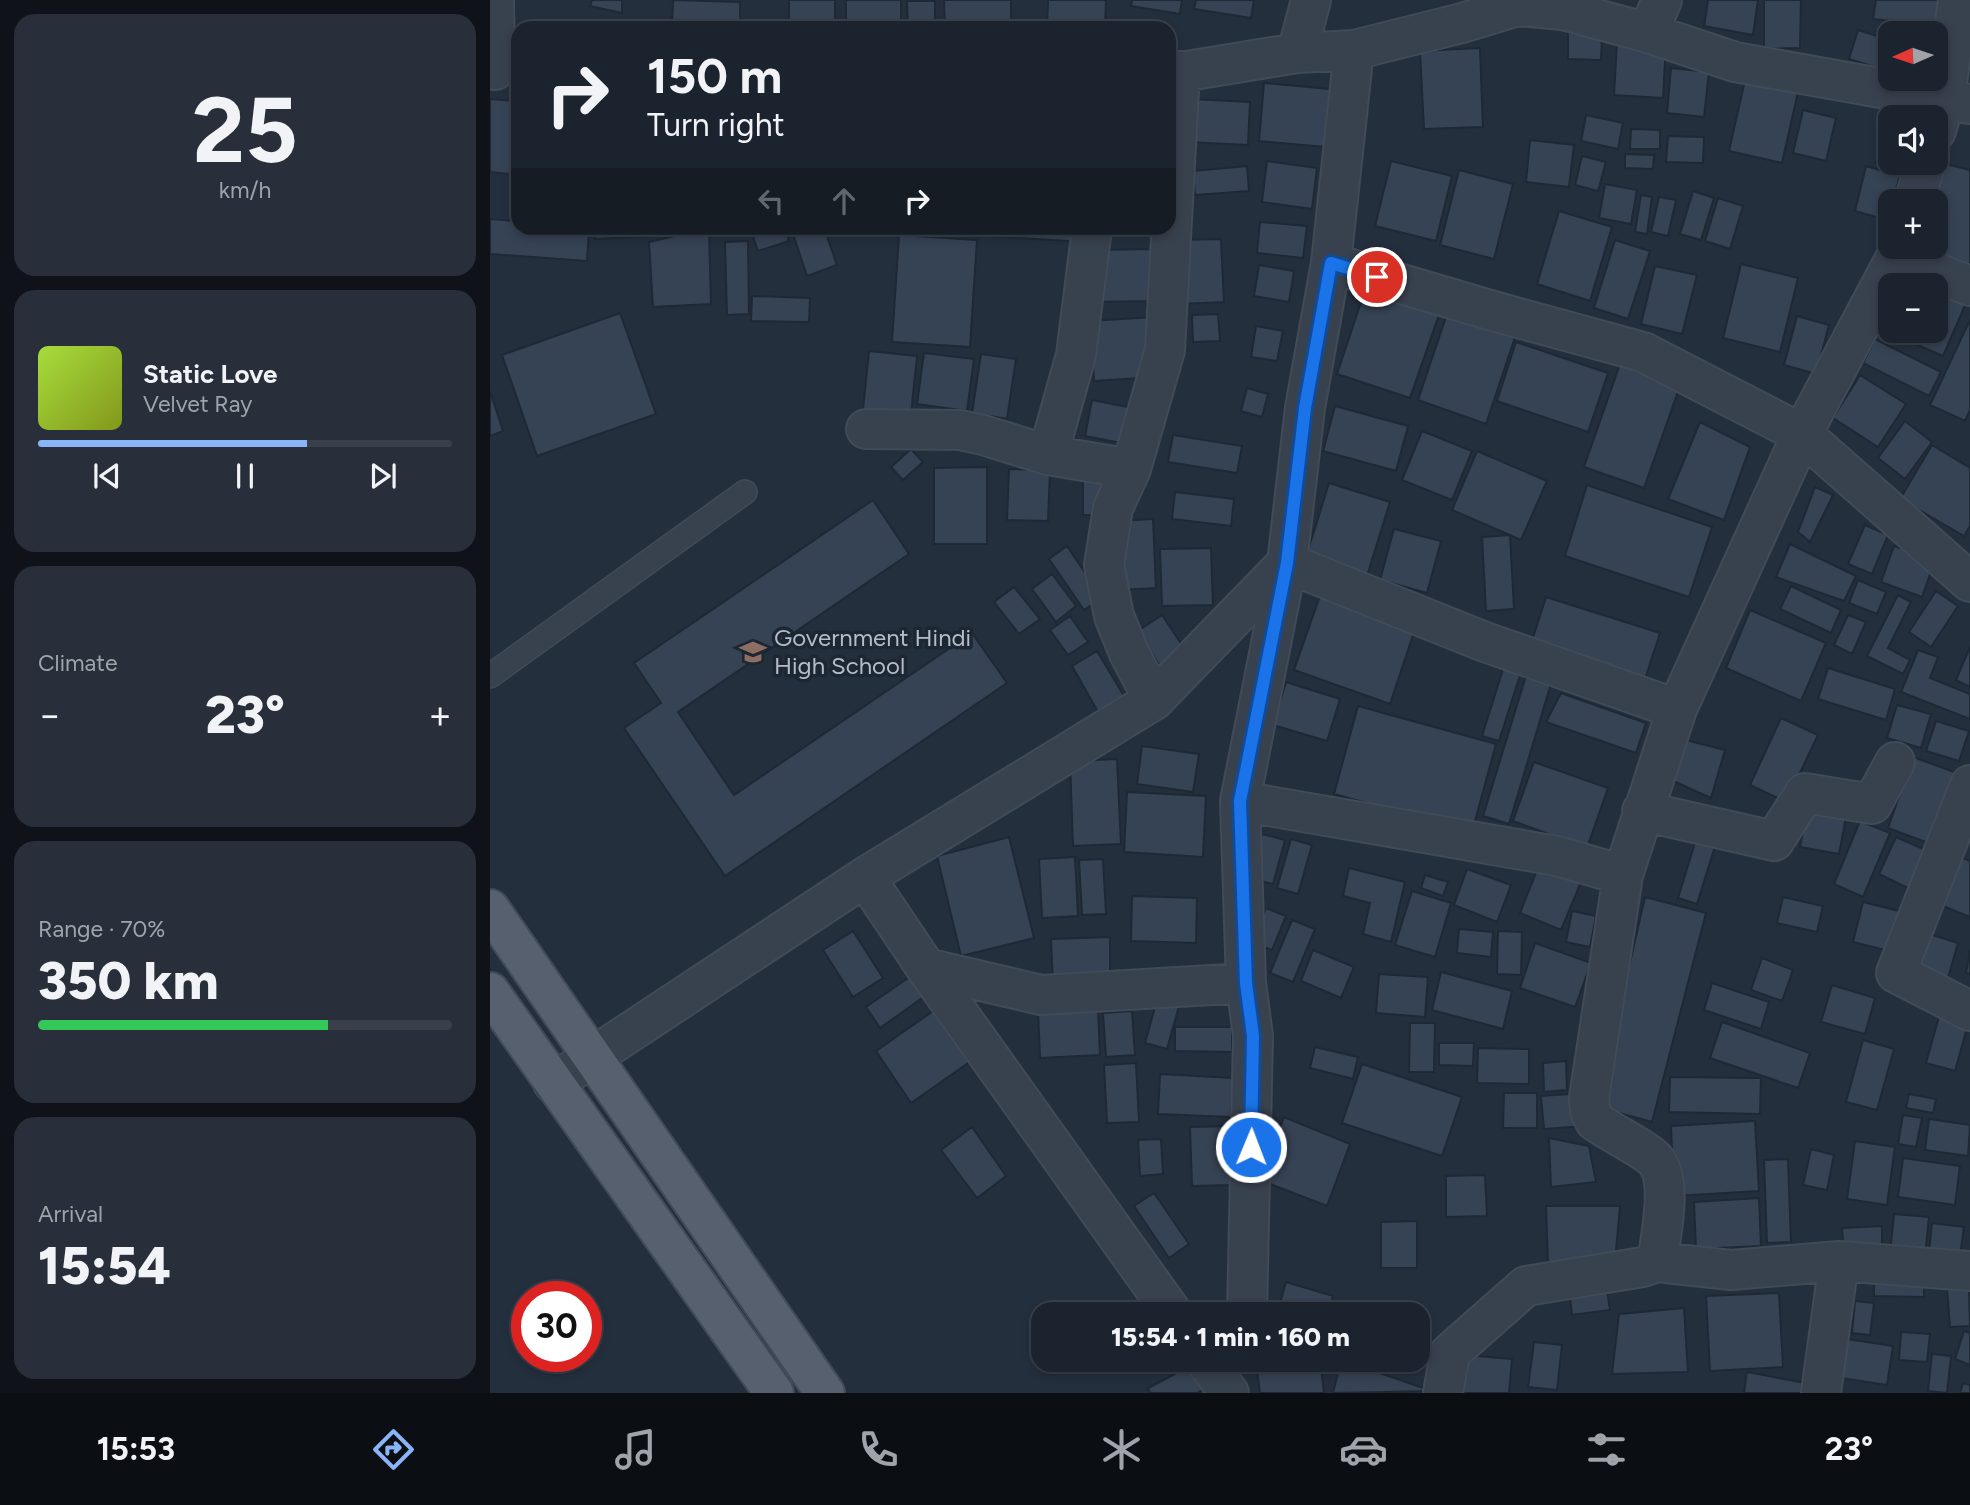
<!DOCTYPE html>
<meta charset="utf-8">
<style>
:root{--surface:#1b232e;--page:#282f3a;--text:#f1f3f6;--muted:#a0a4aa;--line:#39404a;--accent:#8ab4f8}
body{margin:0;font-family:Figtree,sans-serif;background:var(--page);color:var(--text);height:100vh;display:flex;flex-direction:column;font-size:26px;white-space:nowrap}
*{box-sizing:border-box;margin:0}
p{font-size:23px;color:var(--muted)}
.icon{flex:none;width:38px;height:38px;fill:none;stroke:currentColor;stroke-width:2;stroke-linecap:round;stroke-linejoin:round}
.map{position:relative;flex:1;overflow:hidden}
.details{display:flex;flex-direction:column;gap:14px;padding:14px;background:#0f1319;width:490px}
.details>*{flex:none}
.hud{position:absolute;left:21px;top:21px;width:665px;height:214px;border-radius:21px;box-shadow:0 4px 10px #0003,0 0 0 2px var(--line);background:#1b232e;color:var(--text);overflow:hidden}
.needle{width:46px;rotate:267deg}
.controls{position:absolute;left:1388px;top:21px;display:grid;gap:14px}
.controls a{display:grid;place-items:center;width:70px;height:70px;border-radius:14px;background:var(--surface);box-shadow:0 4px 10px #0003,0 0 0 2px var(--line);font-size:35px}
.speed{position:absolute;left:21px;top:1281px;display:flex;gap:14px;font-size:35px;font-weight:700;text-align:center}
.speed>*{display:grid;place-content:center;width:91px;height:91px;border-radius:50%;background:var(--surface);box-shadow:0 4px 10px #0003,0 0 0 2px var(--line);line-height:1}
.speed .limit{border:10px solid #d22;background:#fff;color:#111}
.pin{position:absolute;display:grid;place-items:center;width:60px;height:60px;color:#fff;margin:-30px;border:4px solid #fff;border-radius:50%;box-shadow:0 2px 7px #0007}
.me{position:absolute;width:77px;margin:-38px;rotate:1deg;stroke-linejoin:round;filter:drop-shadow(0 0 5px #0008)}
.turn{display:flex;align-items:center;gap:24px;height:147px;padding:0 21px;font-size:32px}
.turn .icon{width:91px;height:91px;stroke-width:2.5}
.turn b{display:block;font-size:49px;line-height:60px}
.lanes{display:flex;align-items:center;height:66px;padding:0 21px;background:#0003;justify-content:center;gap:35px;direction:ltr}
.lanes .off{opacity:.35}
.big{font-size:52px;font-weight:800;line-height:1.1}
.details .widget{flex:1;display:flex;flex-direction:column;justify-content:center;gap:10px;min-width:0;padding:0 24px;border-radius:21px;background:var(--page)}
.details .dial{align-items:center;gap:0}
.dial b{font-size:91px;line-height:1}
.song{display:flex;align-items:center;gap:21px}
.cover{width:84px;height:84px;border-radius:10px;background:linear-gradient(135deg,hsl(80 70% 55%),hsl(70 70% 35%))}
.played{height:7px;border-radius:4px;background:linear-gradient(90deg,var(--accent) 65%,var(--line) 65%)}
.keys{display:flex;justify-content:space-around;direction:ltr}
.heat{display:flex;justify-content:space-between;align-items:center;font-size:38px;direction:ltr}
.charge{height:10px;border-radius:5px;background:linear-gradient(90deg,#34c759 70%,var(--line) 0)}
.trip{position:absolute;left:541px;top:1302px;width:399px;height:70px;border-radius:21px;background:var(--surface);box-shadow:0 4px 10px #0003,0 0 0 2px var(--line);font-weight:800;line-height:70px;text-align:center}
.tab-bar{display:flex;height:112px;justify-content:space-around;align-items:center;background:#0b0e12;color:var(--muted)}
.tab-bar .icon{width:49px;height:49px}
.tab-bar .current{color:var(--accent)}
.tab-bar b{font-size:32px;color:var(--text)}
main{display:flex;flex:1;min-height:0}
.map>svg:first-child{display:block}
.building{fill:#364354;stroke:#1f2835;stroke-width:2}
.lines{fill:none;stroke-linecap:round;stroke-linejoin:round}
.service-casing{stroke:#414a57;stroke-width:26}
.minor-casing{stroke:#414a57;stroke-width:42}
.primary-casing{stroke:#414a57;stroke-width:42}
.service{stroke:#38414e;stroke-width:23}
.minor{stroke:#38414e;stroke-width:38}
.primary{stroke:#56606e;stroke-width:38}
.route-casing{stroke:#114b97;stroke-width:18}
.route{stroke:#1a73e8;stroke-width:12}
.labels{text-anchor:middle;stroke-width:7;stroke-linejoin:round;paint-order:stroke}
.poi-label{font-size:24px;fill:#b4bcc9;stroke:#1d2633;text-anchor:start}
</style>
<main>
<section class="details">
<div class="widget dial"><b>25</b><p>km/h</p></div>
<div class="widget">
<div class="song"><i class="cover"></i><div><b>Static Love</b><p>Velvet Ray</p></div></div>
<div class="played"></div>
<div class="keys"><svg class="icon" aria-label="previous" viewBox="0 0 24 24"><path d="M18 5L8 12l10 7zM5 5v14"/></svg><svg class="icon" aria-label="pause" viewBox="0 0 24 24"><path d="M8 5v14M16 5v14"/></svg><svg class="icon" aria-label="next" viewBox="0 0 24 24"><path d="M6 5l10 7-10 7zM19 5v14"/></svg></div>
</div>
<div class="widget"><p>Climate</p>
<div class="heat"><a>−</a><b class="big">23°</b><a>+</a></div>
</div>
<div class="widget"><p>Range · 70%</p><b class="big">350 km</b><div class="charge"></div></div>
<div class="widget"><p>Arrival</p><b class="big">15:54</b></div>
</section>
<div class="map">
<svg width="1480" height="1393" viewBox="0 0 1480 1393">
<rect width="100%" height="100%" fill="#242f3e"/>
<path class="building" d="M102,0H132V13L100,6Z
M183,0L250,2V28H182Z
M299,0H345V28H299Z
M356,0H411V28H356Z
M454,0H521V28H455Z
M558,0H616L615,28H557Z
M642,0H692L690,14L641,6Z
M706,0H764L761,18L704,9Z
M1218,0H1268L1263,35L1214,26Z
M1274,0H1311L1310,48L1274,49Z
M1386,0H1456L1453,27L1383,19Z
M417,1H445V28H418Z
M1368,30L1400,40V51L1395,70L1359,59Z
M1078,32H1112L1111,60L1078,59Z
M1127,41L1176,44L1173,98L1124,95Z
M990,48L993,127L934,129L930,51Z
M1181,68L1219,72L1214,117L1177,113Z
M1255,80L1308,92L1292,163L1239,151Z
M774,83L840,89L835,147L769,141Z
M0,99L27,101L21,174L0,172Z
M700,99L760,102L758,145L697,142Z
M1395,106L1427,112L1426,117H1400V163H1419L1418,168L1386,163Z
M1313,110L1346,118L1336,161L1303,153Z
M1096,115L1133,123L1128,149L1091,141Z
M1141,129L1170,130V149H1140Z
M1178,136L1214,137L1213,163L1176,162Z
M1040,140L1084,145L1079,187L1036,182Z
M1135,154L1164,155L1163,169L1135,168Z
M1092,156L1116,162L1108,191L1085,185Z
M777,161L827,168L822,209L772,202Z
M901,161L962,176L946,241L885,226Z
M1452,163L1480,170V269L1431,247H1446V201H1443Z
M757,166L759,191L705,195L703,171Z
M1376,166L1410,176L1402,201H1400L1397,220L1365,211Z
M969,170L1023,184L1004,259L950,245Z
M1115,184L1147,190L1141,224L1109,218Z
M1203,191L1224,198L1211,240L1190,234Z
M1151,195L1162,197L1157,234L1145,232Z
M1169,197L1186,200L1178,236L1161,232Z
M1228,198L1253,206L1240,249L1215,241Z
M1069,211L1122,227L1100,301L1047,284Z
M0,219L28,221V228H99L97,261L0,254Z
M770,222L817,226L813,258L767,253Z
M104,228H177V235L105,239Z
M219,228L221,304L163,307L159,242Z
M260,228H294L299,241L268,251Z
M301,228H334L347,265L317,276Z
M438,228H596L595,242L437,232Z
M409,235L487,240L480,347L402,342Z
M731,239L734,302L690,304L688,240Z
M1125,240L1160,251L1138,319L1104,308Z
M258,241L259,314L237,315L235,242Z
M665,249V301L603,302L602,250Z
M1251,264L1308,278L1290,352L1233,338Z
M769,265L804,271L799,302L764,296Z
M1165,266L1207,275L1192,334L1151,324Z
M878,281L952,306L920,398L847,374Z
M1453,293L1476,303L1453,356L1402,334L1403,331H1446V310Z
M262,296L320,298L319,322L261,321Z
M960,305L1028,328L996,424L928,400Z
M130,313L166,414L47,456L12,355Z
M728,314L730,341L703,342L702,315Z
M1307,316L1339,325L1326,374L1294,365Z
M664,317L667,377L604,381L600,321Z
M1480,320V410L1475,421L1440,405Z
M766,326L793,331L787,361L761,357Z
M1385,339L1451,372L1439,396L1373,363Z
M1026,342L1118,373L1098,432L1007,401Z
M379,351L427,356L421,414L373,409Z
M434,353L484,359L477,411L427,404Z
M491,354L526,359L517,419L482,413Z
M1131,361L1191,383L1154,488L1094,467Z
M1370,375L1416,404L1388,447L1343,418Z
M757,388L778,394L772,417L751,411Z
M0,391L13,431L0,436Z
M602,400L648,409L641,445L595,436Z
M845,406L918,426L906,471L833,451Z
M1415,421L1442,442L1415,479L1388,458Z
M1210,422L1260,447L1234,520L1178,499Z
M932,431L982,451L962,500L912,480Z
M683,435L752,446L747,473L678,462Z
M1442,445L1480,468V526L1474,536L1410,499Z
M421,449L433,462L413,480L401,467Z
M987,451L1057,481L1031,540L962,510Z
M497,467V544H444V468Z
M519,469L560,470L558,521L517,520Z
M593,473H617V515H593Z
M839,483L900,502L877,576L816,557Z
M1097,485L1222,527L1199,597L1075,556Z
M1325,487L1343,495L1320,542L1308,532Z
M685,492L744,499L741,526L682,519Z
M383,500L419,554L188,712L244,795L482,633L517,683L235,876L134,728L171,703L144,663Z
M663,519L666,588L630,590L627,521Z
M1375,525L1398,535L1382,574L1358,564Z
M904,529L951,541L937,593L890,580Z
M1020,535L1024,609L996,611L992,537Z
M1300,544L1366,576L1354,601L1286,577Z
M577,546L612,598L594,610L559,559Z
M1404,546L1445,560L1432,597L1391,582Z
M721,548L723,605L672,606L670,549Z
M562,574L586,606L566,622L542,589Z
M1368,580L1396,592L1387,614L1359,603Z
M1301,586L1351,610L1341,633L1290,609Z
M524,587L550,619L529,634L504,602Z
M1446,591L1468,606L1441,647L1419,632Z
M831,593L926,626L900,704L804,670Z
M1408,595L1421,602L1398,648L1420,660L1413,674L1377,656Z
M1056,597L1170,633L1154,682L1040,647Z
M1260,610L1336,643L1311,701L1236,668Z
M672,615L698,654L673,671L648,631Z
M1358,615L1376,622L1362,654L1344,645Z
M580,616L598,642L578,655L560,630Z
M1480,647V687L1466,680Z
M1428,650L1448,657L1440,678L1480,694V719L1411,692Z
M607,651L634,696L608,712L582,666Z
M1014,666L1031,672L1009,741L992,736Z
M1338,668L1405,689L1396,720L1328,699Z
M1038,669L1063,677L1019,824L993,816Z
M796,682L850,699L837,741L783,725Z
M1071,693L1156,723L1146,753L1056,722Z
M1407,705L1441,714L1431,748L1397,738Z
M868,706L1006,744L982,832L844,794Z
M1291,718L1328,735L1296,802L1260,785Z
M1446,721L1479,731L1469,761L1436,751Z
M1192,739L1235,750L1221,798L1179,779Z
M652,746L709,754L703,792L647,784Z
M1423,757L1467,773L1441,844L1398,828Z
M627,759L631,844L583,846L580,761Z
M1044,762L1118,788L1097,848L1023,821Z
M637,792L716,796L713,857L634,852Z
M1317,810L1356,817L1349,854L1310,847Z
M1370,821L1400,833L1373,897L1344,884Z
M772,834L795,840L783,884L761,879Z
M1207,836L1226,843L1207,904L1188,898Z
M519,837L544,938L471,956L447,856Z
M1406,837L1440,852L1422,890L1389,874Z
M801,839L822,845L808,894L787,888Z
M585,857L588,916L552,918L549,859Z
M1470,857L1480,861V917L1453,906Z
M613,859L616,914L592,915L589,860Z
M1049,865L1091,882L1071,930L1030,913Z
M859,868L915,882L901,942L873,934L880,903L853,896Z
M977,869L1021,885L1007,922L964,905Z
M935,875L958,882L953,896L931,888Z
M922,891L961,903L945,957L905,945Z
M642,896L707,898L706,943L641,941Z
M1155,897L1216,913L1162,1122L1107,1107Z
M1293,897L1333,906L1327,932L1287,923Z
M1373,902L1409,911L1399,951L1363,942Z
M776,908L796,916L782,950L763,943Z
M1082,911L1106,916L1100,947L1076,942Z
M802,920L825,929L803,982L780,973Z
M969,929L1003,932L1001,957L967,953Z
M363,931L393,978L363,997L333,950Z
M1008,931L1032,932L1031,975L1007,974Z
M1433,932L1468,943L1458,978L1422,967Z
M620,937V984L563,985L561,939Z
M1045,943L1101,963L1085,1007L1030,988Z
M823,950L864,967L851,998L811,981Z
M1480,950V974L1476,973Z
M1272,958L1303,970L1292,1001L1261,990Z
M951,972L1022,991L1013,1029L942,1010Z
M889,974L938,977L935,1017L886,1013Z
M421,976L435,996L390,1028L376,1007Z
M1222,983L1279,1002L1271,1029L1214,1010Z
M1342,985L1385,998L1375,1034L1331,1022Z
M669,993L691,999L677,1049L655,1043Z
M608,1007L610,1055L550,1058L548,1010Z
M446,1009L481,1061L421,1103L386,1051Z
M642,1011L645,1055L616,1057L613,1013Z
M1450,1013L1479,1021L1465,1071L1436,1063Z
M1232,1022L1320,1053L1308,1088L1220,1058Z
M920,1023H945L944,1072H919Z
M685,1027H742V1052L685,1051Z
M1373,1040L1404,1049L1387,1110L1356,1102Z
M949,1043H984L983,1066L949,1065Z
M825,1047L868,1057L863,1079L820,1068Z
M988,1048L1039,1049V1084L987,1083Z
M1076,1061L1077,1090L1054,1092L1053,1063Z
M646,1063L649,1122L617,1123L614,1065Z
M872,1064L972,1097L952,1156L852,1123Z
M670,1074L743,1078L741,1117L668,1114Z
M1180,1077L1271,1078L1270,1114L1179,1112Z
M1014,1093H1047V1128H1013Z
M1095,1093L1096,1126L1054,1129L1051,1096Z
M1419,1094L1446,1099L1443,1113L1416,1108Z
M1413,1115L1432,1118L1426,1147L1408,1144Z
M794,1117L860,1144L837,1206L770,1180Z
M1439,1119L1480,1125L1478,1156L1435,1150Z
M1265,1121L1269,1191L1184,1196L1181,1126Z
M741,1126L744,1185L702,1186L700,1127Z
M482,1127L516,1176L487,1198L451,1150Z
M1059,1138L1099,1146L1106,1182L1061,1187Z
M671,1139L673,1174L650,1176L648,1140Z
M1365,1141L1405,1147L1397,1205L1357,1199Z
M1321,1149L1344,1155L1337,1190L1313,1185Z
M1413,1158L1470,1166L1465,1205L1408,1197Z
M1298,1159L1301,1242L1277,1243L1274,1160Z
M995,1175L997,1216L956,1217V1176Z
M664,1193L699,1244L679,1258L644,1206Z
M1269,1198L1271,1246L1206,1249L1204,1202Z
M1056,1206H1130L1125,1262L1058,1264Z
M1404,1214L1439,1217L1435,1257L1400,1254Z
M927,1221V1268H891V1222Z
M1442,1223L1474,1227L1470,1256L1439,1252Z
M1392,1226V1254L1354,1255L1352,1228Z
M1384,1275H1434V1297L1384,1296Z
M796,1282L843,1296L838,1314H787Z
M1116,1284L1120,1310L1082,1315L1079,1288Z
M1479,1288L1480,1326L1460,1327L1457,1289Z
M1289,1293L1293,1367L1220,1371L1216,1296Z
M1365,1301L1384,1303L1380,1335L1362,1333Z
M1194,1308L1198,1372L1122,1374L1129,1314Z
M1474,1331L1480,1333V1365L1465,1359Z
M1411,1332L1440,1334L1437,1362L1409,1360Z
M1357,1339L1403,1346L1397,1385L1351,1378Z
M1044,1342L1072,1345L1067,1390L1038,1387Z
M1442,1354L1461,1356L1457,1393L1438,1391Z
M974,1355L1022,1359L1019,1393H971Z
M830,1360L834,1393H770L766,1361Z
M851,1360H852L942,1391L843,1393Z
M702,1365L714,1389L707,1393H660L658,1388Z
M1257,1372L1315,1383L1314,1393H1254Z
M1473,1383L1480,1385V1393H1470Z"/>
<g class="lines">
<g class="service-casing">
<path id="service" d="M0,676L255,492"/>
</g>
<g class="minor-casing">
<path id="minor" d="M4,0L5,70
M1158,33L1172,0
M807,53L821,0
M679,74L807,53L864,50L972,23L1028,6L1073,10L1158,33L1245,62L1480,104
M1446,131L1455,99L1468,0
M1424,201L1436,163
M1406,257L1480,286
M841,263L1003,311L1153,352L1312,434L1480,582
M376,429L470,430L493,435L558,455L641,469
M558,455L586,355L602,228
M664,700L639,653L624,616L614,565L623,508L641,469L675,350L690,71
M1480,785L1406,973L1480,1011
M750,801L1067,856L1133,875
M1152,811L1284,841L1315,793L1382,804L1405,762
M375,877L436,968L683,1314
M436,968L551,995L756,983
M63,1083L375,877L664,700L797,563L995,642L1187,709L1312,434L1406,257L1410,247
M1167,1262C1171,1235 1185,1174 1161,1156C1144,1143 1123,1134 1105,1121L1100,1111L1099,1098L1133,875L1187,709
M757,1314L763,1036L756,983L750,801L797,563L815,408L841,263L864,50
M715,1360L739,1393
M953,1393L960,1353L1036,1286L1153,1267L1167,1262L1241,1270L1349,1261L1480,1271
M1331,1393L1349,1261"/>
</g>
<g class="primary-casing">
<path id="primary" d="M0,909L335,1393
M0,992L284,1393"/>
</g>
<use href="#service" class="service"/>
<use href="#minor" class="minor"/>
<use href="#primary" class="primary"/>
</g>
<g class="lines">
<g class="route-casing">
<path id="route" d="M761,1147L763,1036L756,983L750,801L797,563L815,408L841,263L887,277"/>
</g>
<use href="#route" class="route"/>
</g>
<defs>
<g id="school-bare" transform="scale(2.1)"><path d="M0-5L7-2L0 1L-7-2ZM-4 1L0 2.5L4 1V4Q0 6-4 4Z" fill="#8d6e63" stroke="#1d2633" stroke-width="2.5" paint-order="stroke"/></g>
</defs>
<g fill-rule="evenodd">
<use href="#school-bare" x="263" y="652"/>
</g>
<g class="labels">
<g class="poi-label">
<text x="284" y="646">Government Hindi<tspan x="284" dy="28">High School</tspan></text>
</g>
</g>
</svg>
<div class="controls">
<a><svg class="needle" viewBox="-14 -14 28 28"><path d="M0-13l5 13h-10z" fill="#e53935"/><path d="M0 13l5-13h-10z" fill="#a0a4aa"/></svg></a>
<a><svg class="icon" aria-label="sound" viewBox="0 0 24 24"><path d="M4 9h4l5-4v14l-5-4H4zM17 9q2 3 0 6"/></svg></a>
<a>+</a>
<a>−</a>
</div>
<div class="speed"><div class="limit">30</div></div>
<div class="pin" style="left:887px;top:277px;background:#d93025"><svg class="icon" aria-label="arrive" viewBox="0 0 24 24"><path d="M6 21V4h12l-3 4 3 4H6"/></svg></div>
<svg class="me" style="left:761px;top:1147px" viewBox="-20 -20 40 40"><circle r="17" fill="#1a73e8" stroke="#fff" stroke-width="3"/><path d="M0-11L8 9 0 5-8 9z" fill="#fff"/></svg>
<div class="trip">15:54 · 1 min · 160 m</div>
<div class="hud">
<div class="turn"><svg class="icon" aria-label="right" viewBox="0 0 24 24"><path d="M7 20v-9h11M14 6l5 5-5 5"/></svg><div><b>150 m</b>Turn right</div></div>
<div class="lanes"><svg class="icon off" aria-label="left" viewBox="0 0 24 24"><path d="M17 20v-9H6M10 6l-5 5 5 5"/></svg><svg class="icon off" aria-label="ahead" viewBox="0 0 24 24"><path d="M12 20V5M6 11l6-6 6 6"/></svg><svg class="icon" aria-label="right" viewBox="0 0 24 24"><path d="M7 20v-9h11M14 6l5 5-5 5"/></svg></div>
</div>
</div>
</main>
<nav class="tab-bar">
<b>15:53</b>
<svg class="icon current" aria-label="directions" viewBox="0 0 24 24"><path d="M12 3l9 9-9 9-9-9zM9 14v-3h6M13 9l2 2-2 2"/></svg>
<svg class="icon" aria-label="music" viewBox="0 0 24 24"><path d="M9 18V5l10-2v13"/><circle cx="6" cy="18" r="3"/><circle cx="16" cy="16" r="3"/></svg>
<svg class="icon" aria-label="phone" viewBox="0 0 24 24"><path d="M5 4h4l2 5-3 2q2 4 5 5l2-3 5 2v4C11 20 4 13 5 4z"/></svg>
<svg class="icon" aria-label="climate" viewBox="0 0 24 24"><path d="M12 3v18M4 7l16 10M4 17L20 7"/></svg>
<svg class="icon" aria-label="car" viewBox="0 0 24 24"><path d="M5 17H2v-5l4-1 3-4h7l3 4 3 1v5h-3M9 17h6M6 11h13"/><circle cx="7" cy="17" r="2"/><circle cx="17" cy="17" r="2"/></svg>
<svg class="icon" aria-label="filters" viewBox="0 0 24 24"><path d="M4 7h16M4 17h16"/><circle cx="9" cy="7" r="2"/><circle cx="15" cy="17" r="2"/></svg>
<b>23°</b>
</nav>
